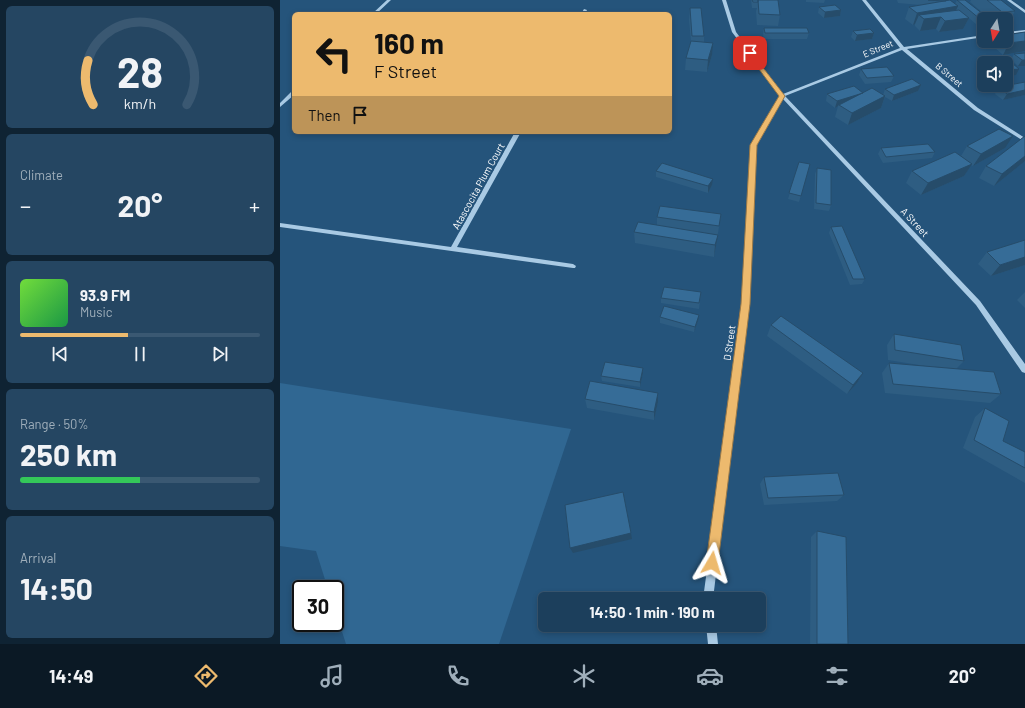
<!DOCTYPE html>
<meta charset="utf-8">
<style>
:root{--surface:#1c3f5c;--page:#254662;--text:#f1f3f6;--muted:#a0afbb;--line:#3a5872;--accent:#edba6e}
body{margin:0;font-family:Barlow,sans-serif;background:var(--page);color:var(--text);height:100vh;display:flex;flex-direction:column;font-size:15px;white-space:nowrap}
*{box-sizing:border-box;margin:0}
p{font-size:13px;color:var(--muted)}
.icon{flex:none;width:22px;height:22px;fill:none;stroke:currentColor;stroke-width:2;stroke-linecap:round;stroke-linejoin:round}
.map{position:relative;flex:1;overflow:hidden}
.panel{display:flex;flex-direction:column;gap:6px;padding:6px;background:#0f2333;width:280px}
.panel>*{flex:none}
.hud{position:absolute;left:12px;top:12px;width:380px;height:122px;border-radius:6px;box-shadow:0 2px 6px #0003,0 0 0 1px var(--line);background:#edba6e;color:#111;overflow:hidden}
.needle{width:26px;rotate:191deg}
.buttons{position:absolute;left:697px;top:12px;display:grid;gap:8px}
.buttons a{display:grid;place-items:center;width:36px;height:36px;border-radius:6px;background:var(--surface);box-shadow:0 2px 6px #0003,0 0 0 1px var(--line);font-size:20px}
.speed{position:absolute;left:12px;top:580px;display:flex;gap:8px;font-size:20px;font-weight:700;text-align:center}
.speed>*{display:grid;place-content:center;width:52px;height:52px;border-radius:50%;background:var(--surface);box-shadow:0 2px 6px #0003,0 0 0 1px var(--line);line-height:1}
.speed .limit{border:2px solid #111;border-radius:6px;background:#fff;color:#111}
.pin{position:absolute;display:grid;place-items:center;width:34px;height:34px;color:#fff;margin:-17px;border-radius:8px;box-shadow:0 2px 6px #0006}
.me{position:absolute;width:44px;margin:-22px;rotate:7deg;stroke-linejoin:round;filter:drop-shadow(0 0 3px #0008)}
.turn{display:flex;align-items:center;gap:14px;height:84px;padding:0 16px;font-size:18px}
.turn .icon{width:52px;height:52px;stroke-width:2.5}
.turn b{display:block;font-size:28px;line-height:34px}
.then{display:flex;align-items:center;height:38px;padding:0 16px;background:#0003;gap:8px;font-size:15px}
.big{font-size:30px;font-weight:700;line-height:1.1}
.panel .card{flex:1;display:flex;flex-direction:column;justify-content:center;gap:6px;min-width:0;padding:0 14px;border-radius:6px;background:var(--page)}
.panel .dial{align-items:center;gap:0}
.dial svg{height:104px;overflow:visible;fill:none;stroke:var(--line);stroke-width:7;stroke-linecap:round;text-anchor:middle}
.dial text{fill:var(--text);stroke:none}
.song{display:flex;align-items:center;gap:12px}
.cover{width:48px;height:48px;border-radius:6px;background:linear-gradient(135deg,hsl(100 70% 55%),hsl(140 70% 35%))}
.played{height:4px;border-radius:2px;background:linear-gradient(90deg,var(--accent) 45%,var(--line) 45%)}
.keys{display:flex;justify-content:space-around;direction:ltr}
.heat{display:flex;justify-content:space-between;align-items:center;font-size:22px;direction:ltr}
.charge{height:6px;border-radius:3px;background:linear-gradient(90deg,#34c759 50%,var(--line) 0)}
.trip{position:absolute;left:258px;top:592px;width:228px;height:40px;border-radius:6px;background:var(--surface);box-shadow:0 2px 6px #0003,0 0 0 1px var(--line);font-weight:700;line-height:40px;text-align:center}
.tab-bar{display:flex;height:64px;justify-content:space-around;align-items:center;background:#0b1925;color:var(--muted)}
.tab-bar .icon{width:28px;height:28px}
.tab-bar .current{color:var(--accent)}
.tab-bar b{font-size:18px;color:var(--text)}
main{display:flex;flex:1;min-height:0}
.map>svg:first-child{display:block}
.green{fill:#306792}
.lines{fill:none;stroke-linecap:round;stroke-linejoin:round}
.minor{fill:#a9cae4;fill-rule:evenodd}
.wall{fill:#2e5d82}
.shaded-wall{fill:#264c6a}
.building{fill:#366c97;stroke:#264c6a}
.route{fill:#edba6e;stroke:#9a7948}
.labels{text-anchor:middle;stroke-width:4;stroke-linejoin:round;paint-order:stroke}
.far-street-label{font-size:9px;fill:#fff;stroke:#25547b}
.street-label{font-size:10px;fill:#fff;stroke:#25547b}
</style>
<main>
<section class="panel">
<div class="card dial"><svg viewBox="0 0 100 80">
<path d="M14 69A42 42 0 1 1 86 69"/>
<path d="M14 69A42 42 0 0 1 10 35" stroke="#edba6e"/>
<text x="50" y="56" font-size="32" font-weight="700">28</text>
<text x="50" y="72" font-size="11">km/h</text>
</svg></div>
<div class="card"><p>Climate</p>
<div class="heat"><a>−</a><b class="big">20°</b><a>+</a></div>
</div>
<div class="card">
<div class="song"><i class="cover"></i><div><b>93.9 FM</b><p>Music</p></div></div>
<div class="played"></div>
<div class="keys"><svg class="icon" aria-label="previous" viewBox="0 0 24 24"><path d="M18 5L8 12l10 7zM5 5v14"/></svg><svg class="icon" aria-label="pause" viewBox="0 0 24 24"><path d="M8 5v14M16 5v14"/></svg><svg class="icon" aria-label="next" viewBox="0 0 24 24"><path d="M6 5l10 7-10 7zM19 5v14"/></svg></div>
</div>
<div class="card"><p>Range · 50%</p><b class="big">250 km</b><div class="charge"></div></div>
<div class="card"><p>Arrival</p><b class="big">14:50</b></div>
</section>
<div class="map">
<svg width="745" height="644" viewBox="0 0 745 644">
<rect width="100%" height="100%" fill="#25547b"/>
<path class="green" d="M0,383L291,429L219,644H66L55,610V589H48L36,551L0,546Z"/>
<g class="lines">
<path class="minor" d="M107,0H111L96,14H92Z
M442,0H446L456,32L503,94L620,48L582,0H586L624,47L704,35V37L627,49L698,108L745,138V142L694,110L622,50L505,96L700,301L745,364V373L742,372L696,305L503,99L477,145L469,305L433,599H423L463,305L471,145L500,96L452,32Z
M727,0H731L745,10V13Z
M304,9L307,10L305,14H301Z
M745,30V32L726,34V32Z
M12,91H14V95L0,107V103Z
M235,132H241L177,247L293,264L296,266L295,268H293L0,227V223L171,247Z
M426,625H436L438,644H428Z"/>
</g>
<path class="wall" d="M471,0H493L500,15L498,26L477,25L476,11L477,8H472Z
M526,0H545L544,3L526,2Z
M617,0H666V1L675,4L677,0L704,19V24L697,25L689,18L683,29L659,32L656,29L640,31L635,26V24L633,25L625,19L629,7L641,5L618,3Z
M691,0H721L735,11L729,22L726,23V19H710L690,2Z
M539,7L561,10L560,16L544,18L538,13Z
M410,8L424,36V43L432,55L427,72L405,70L406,58L411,41L409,20Z
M484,28L529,33L527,39H484L483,34Z
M573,31L594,33L592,39L575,41L571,37Z
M745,32V51L723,55L714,47L717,41H726V35Z
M745,53V66H738L731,60L734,54Z
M704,66V79H703L696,73L699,67Z
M581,69L614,76L611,82L585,84L579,75Z
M745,82V95L723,100L715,94L719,87Z
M641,85L638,91L612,101L605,97L601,108L568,125L555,117L558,106L555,108L546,101L547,94L583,93L603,95L605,89Z
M745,136V161L714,186L699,178L706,166Z
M687,146L725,148L693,166L691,165L684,176L641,195L626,183L632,171L681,156Z
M601,148L655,152L652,158L603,163L598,154Z
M519,162L530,164L519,202L508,199Z
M537,168L551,205L549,211L534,209L535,174Z
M376,171L432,185L428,193L376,177Z
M441,214L436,246L434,257L355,243L354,232L377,225V217Z
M551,227L585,279L582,284L570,285L549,233Z
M745,240V265L711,276L698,264L707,252Z
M421,292L419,309L381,303V298Z
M745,292V308L737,300Z
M380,317L418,321L414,332L380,323Z
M491,325L583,373L577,383L567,394L487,336Z
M614,334L684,361L676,369L721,394L710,403L605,393L602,373L609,363L651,367L608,360L607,345Z
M363,368V373L360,387L322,381L321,376Z
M378,393V402L374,420L307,408L305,399Z
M705,408L723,441L745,452V483L683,448L695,417Z
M484,477L564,495L557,501L484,505L480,484Z
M537,531L568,644H530L531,537Z"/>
<path class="shaded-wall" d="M678,6L673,17H661L656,29L640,31L644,19L639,15L635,24L633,25L637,13Z
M561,10L560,16L544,18L545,12Z
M689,18L683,29L659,32L665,21Z
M708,18V19H704V24L697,25L700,19Z
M594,33L592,39L575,41L577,35Z
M745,41V51L723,55L729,43Z
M433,43L432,55L427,72L428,60Z
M742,60H745V66H738Z
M739,69L736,75L726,76V70Z
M641,85L638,91L612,101L614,95Z
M745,90V95L723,100L727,94Z
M583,93L559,105L558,106L555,108L557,101Z
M605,96L601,108L568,125L572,113Z
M733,136L725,148L693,166L701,154Z
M745,156V161L714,186L722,174Z
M692,164L684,176L641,195L648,183Z
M433,179L432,185L428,193V186Z
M438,235L434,257L435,245Z
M745,257V265L711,276L720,265Z
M419,315L418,321L414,332L415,327Z
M363,368V373L360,387V382Z
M583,373L577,383L567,394L573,385Z
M378,393V402L374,420V412Z
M351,533L352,539L293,553L290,548Z"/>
<path class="building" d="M472,0H478V2H473Z
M478,0H498L500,15L479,14Z
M648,0H666V1H663Z
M670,0L678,6L637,13L629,7Z
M677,0H685L708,18L700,19Z
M707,0H721L735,11L722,12Z
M555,5L561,10L545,12L539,7Z
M410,8H421L424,36H412Z
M679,10L689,18L665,21L661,17L644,19L639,15Z
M484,28H527L529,33H485Z
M590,29L594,33L577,35L573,31Z
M745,32V41L729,43L726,40V35Z
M411,41L433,43L428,60L406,58Z
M745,53V60H742L734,54Z
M732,63L739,69L726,70V64Z
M704,66V71L699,67Z
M607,67L614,76L587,78L581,69Z
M632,79L641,85L614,95L605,89Z
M745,82V90L727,94L719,87Z
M574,86L583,93L557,101L547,94Z
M592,88L605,96L572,113L559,105Z
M719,129L733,136L701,154L687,146Z
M745,136V156L722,174L706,166Z
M648,144L655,152L606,157L601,148Z
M675,152L692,164L648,183L632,171Z
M519,162L530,164L521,196L509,193Z
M382,163L433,179L428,186L376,171Z
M537,168L551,170V205L536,203Z
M380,206L441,214L439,226L377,217Z
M358,222L438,235L435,245L354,232Z
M562,226L585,279H573L551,227Z
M745,240V257L720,265L707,252Z
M384,287L421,292L419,303L381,298Z
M384,306L419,315L415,327L380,317Z
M501,316L583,373L573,385L491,325Z
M614,334L681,345L684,361L615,350Z
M325,362L363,368L360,382L321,376Z
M609,363L714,372L721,394L613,384Z
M310,381L378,393L374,412L305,399Z
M705,408L729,421L723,441L745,452V468L694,440Z
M558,473L564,495L488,498L484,477Z
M343,492L351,533L290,548L285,505Z
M537,531L566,537L568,644H537Z"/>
<path class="route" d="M470,51L505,96L477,145L470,304L438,563L436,567L432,569L427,567L426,563L461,304L470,145L499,96L467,53Z"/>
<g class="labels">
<g class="far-street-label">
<text transform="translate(598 49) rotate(-22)" y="3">E Street</text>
<text transform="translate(669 75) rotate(40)" y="3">B Street</text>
</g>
<g class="street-label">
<text transform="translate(198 186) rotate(-61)" y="4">Atascocita Plum Court</text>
<text transform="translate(635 222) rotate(47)" y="4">A Street</text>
<text transform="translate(449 343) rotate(-82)" y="4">D Street</text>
</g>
</g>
</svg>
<div class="buttons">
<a><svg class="needle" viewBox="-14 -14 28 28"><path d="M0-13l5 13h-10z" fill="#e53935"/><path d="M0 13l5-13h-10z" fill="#a0afbb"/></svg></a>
<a><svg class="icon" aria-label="sound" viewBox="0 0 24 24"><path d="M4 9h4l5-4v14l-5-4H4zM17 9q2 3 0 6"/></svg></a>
</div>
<div class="speed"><div class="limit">30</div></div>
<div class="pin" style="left:470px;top:53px;background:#d93025"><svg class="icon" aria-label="arrive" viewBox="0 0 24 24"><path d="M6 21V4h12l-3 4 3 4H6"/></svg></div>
<svg class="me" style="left:432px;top:563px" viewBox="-20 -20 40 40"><path d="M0-17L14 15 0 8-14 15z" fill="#edba6e" stroke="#fff" stroke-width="4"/></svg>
<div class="trip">14:50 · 1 min · 190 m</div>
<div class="hud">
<div class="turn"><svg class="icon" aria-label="left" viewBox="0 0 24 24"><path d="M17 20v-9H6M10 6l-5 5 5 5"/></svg><div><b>160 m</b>F Street</div></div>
<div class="then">Then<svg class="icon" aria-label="arrive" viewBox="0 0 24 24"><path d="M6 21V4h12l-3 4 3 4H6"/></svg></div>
</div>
</div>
</main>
<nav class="tab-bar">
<b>14:49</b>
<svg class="icon current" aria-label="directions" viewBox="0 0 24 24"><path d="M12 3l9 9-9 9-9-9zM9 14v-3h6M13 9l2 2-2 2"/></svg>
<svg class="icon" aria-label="music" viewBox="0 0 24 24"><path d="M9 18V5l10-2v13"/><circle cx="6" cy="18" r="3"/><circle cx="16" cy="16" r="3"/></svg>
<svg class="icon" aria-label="phone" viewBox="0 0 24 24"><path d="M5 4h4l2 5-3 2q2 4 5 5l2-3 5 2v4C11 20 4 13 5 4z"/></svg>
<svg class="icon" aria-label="climate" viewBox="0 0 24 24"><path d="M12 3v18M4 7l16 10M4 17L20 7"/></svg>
<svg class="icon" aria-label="car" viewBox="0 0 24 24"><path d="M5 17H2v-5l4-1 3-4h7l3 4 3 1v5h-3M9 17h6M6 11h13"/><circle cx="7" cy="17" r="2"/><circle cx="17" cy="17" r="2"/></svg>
<svg class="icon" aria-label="filters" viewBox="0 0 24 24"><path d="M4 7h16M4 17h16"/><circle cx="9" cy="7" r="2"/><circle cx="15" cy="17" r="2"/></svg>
<b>20°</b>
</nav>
